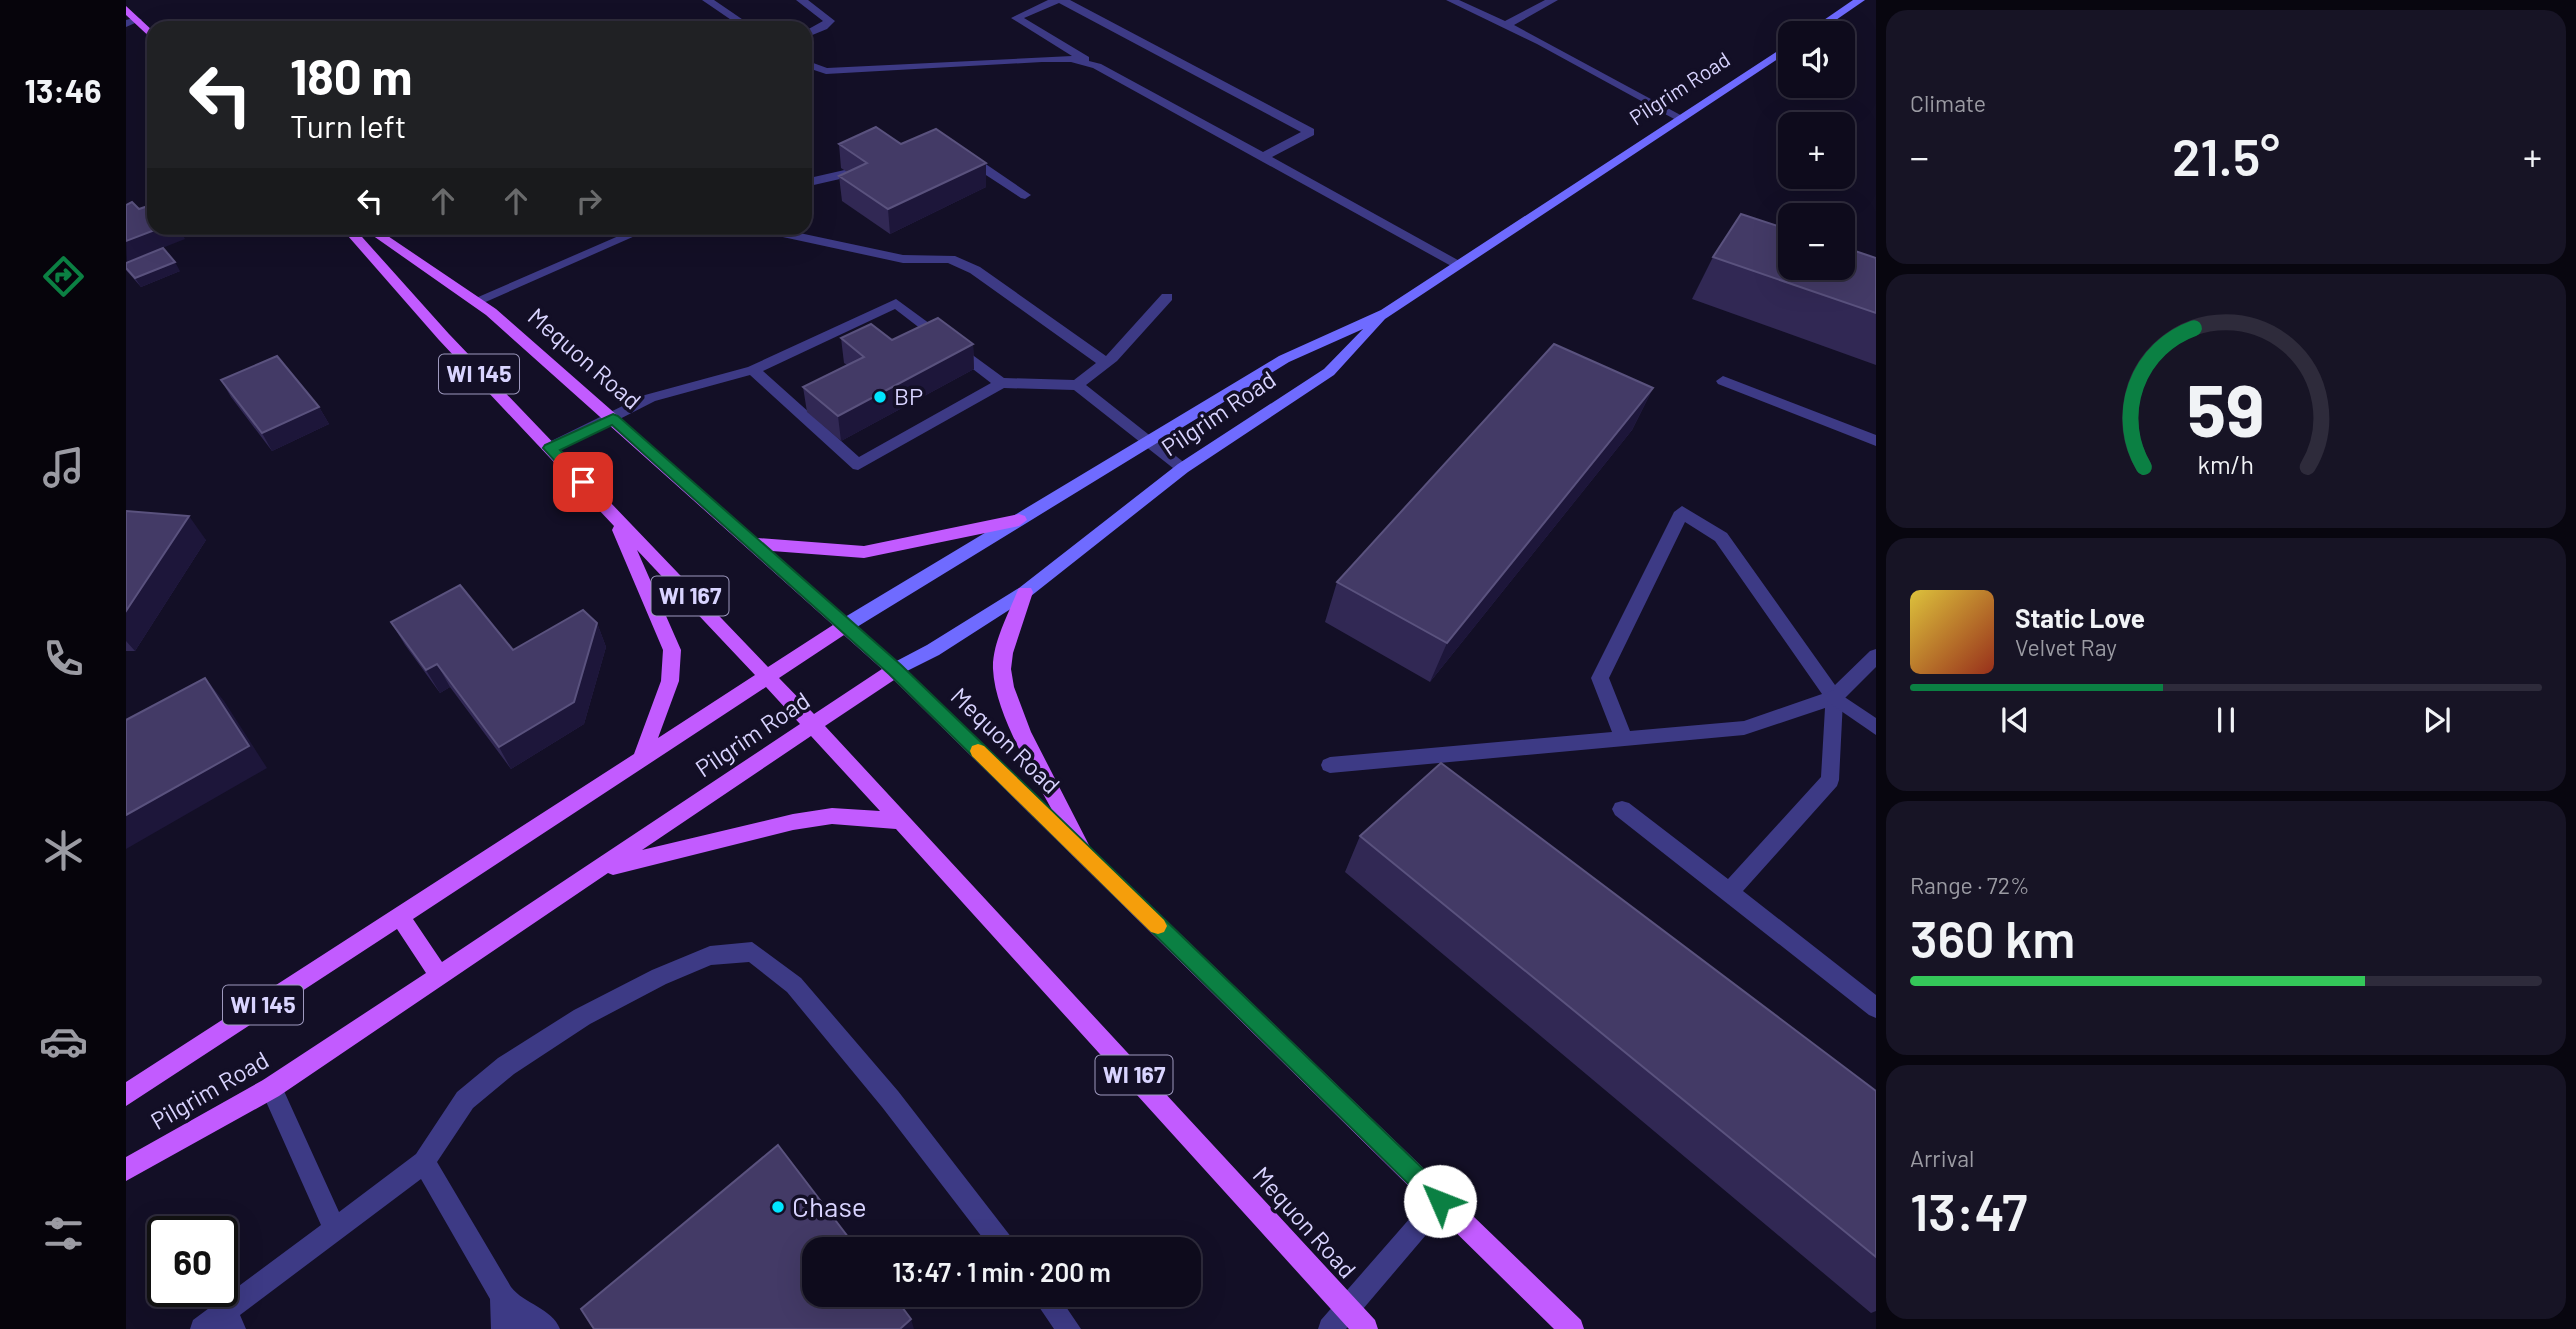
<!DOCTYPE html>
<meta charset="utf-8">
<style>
:root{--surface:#0e0b1c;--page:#171425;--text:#f1f3f6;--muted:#9b9ba3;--line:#2e2b3b;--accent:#0b8043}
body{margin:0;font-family:Barlow,sans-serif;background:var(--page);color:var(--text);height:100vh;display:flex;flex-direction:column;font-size:26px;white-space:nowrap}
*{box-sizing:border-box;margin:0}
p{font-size:23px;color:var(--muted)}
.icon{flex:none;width:38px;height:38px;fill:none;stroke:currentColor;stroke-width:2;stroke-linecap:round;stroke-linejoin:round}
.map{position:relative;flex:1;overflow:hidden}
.panel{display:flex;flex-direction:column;gap:10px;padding:10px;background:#08060f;width:700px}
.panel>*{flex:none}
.top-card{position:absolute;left:21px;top:21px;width:665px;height:214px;border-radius:21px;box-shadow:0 7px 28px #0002,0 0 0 2px var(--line);background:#202124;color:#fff;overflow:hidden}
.fabs{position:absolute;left:1652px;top:21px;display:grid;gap:14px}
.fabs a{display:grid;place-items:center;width:77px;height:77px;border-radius:14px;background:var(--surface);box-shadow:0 7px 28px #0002,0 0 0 2px var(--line);font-size:35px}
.speed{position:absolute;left:21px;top:1216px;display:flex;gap:14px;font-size:35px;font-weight:700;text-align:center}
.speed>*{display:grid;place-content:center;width:91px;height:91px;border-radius:50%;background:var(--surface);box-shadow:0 7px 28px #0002,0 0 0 2px var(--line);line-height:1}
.speed .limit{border:4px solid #111;border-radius:10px;background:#fff;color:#111}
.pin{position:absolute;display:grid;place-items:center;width:60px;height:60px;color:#fff;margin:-30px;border-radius:14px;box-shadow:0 4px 10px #0006}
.me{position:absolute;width:77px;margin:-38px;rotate:314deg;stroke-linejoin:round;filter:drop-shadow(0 0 5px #0008)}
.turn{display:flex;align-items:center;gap:24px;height:147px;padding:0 28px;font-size:32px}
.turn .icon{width:91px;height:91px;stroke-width:2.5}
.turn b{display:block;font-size:49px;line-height:60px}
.lanes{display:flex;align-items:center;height:66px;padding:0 28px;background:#0003;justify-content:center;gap:35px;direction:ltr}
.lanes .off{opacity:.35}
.big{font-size:52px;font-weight:600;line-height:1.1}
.panel .tile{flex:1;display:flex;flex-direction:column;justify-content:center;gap:10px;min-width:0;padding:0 24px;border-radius:21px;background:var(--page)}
.panel .dial{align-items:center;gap:0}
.dial svg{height:182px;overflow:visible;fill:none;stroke:var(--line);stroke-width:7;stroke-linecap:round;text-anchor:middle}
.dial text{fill:var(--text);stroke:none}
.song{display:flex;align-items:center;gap:21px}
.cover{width:84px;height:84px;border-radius:10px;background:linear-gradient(135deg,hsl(50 70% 55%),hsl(10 70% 35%))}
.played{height:7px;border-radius:4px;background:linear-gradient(90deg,var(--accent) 40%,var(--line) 40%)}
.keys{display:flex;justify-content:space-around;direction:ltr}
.heat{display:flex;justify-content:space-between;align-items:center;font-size:38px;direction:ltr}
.charge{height:10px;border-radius:5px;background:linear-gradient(90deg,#34c759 72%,var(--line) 0)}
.trip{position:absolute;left:676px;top:1237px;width:399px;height:70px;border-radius:21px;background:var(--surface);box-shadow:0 7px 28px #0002,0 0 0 2px var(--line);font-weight:600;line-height:70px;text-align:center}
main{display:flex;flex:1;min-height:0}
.menu{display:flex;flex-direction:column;width:126px;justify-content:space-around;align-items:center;background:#06040b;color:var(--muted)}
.menu .icon{width:49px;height:49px}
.menu .on{color:var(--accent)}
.menu b{font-size:32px;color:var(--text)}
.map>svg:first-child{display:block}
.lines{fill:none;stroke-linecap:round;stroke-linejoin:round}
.lane{fill:#3d3a85;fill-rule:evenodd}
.street{fill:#3d3a85;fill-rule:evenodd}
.secondary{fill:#6f6bff;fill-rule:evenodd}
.primary{fill:#c25bff;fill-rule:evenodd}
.wall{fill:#312854}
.shaded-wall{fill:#1d163a}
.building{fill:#433a66;stroke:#5a527e;stroke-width:2}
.route{fill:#0b8043;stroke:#07532c;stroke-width:2}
.slow{fill:#f59e0b}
.poi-dot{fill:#00e5ff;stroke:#130f26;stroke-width:2.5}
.labels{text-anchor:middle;stroke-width:7;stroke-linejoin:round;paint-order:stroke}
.far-street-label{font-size:21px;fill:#d9d4ff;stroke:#130f26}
.shield{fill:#130f26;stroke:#9e99be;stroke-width:2}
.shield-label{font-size:23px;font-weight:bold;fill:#d9d4ff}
.street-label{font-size:24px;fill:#d9d4ff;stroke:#130f26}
.poi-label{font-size:24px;fill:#d9d4ff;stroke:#130f26;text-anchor:start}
.near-poi-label{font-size:28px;fill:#d9d4ff;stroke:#130f26;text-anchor:start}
</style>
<main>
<nav class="menu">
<b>13:46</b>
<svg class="icon on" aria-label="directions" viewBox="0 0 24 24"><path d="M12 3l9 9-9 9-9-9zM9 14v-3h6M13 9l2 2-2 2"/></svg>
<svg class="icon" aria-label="music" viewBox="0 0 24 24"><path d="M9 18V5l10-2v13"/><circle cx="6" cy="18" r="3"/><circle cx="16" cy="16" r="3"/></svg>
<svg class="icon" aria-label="phone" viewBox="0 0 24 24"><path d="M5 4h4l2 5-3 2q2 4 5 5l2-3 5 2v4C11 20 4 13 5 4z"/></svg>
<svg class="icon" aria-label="climate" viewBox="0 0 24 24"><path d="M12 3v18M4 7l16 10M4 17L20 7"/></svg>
<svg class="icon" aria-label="car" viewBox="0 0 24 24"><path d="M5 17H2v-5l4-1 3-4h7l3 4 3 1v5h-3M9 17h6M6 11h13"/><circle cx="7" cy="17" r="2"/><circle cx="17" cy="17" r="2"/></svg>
<svg class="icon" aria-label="filters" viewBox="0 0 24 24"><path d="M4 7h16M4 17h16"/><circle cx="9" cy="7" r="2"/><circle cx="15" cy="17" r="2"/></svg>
</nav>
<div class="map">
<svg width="1750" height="1329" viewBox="0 0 1750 1329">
<rect width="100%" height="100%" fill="#130f26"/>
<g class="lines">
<path class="lane" d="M576,0H588L629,28H617Z
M670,0H682L709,21L701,29L679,38V31L697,21Z
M922,0H944L1188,129V135L1146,157L1339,264L1337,267H1327L967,68L945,62H916L700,74L679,67V60L701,68L946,56L885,18ZM933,3L1175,132L1137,152L975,64L963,61V57L898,18Z
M1320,0H1333L1379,21L1419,0H1432L1388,25L1560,118L1550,120L1411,44Z
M11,17L16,20L0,27V20Z
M841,153L845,154L905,195L899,199L895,198L837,160L835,157Z
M723,169L727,170V176L679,187V179Z
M511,228H527L355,304H345L343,301Z
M628,228H650L777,255L829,256L854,267L980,356L1036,294H1046V300L991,361L960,385L1065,468L1057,473L1052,472L948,390L878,388L732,470L727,469L624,375L529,401L429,452H419L416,448L419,444L519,395L622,367L770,299L878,378L948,380L970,363L844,273L822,263H777L634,232ZM769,309L865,383L733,457L637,371Z
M1597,376L1750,435V446L1592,384L1590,381Z
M1556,506L1601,533L1709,685L1744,651L1750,649V667L1717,700L1713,780L1711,786L1617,891L1750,995V1018L1743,1015L1489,815L1486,809L1489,803L1496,801L1503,803L1602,879L1695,777L1699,708L1618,735L1204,773L1197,770L1195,765L1197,760L1204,757L1486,732L1465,678L1548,512ZM1559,522L1589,541L1696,694L1618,721L1504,731L1483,678Z
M626,942L675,978L772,1091L889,1242L893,1250H866L756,1107L661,992L623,962L585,965L540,984L464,1024L388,1074L347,1108L311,1162L385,1287C398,1304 426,1308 434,1329H365L364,1299L295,1179L114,1315L120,1329H64L67,1320L195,1225L134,1088L137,1080L145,1077L153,1080L213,1212L290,1154L331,1092L372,1058L448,1010L526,970L584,946Z
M1314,1189L1322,1193L1326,1201L1322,1209L1220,1329H1192L1195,1320L1306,1193Z
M905,1295H932L955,1329H928Z"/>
<path class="street" d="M1708,690L1750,718V735L1702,702L1699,697L1702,692Z"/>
<path class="secondary" d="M1727,0H1739L1691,33H1679Z
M1664,43V51L1259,319L1208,375L1062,472L905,596L813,655L769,677L763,675L760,670L763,665L801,645L893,588L1052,464L1198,369L1237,329L1163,362L726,630H714L711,625L714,620L1153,356L1255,310Z"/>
<path class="primary" d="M0,6L28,32V41L0,15Z
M215,228H228L323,334L642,667L707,625L360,315L236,228H250L370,309L631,538L738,546L893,514L899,516L901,520L893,526L738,558L646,551L775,665L927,812C906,772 869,714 867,669C866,644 882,615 891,592L893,588H905L907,592L887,653L885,669L888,687L905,732L964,847L1455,1320L1458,1329H1428L768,680L699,726L1249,1320L1252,1329H1223L770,829L706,824L667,830L487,875L482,873L153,1096L0,1181V1157L137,1080L300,973L271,929L0,1106V1082L508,754L535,681L537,650L486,530L488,526L313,340ZM511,550L629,675L532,738L553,681L555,650ZM718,635L756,669L688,714L653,678ZM640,687L674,724L316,962L287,919ZM685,736L754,811L706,808L667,814L516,850Z"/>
</g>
<path class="wall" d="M713,144H775L860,163V187L764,234L716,201L713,176L721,172L715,168Z
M1587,257L1750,258V365L1566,299Z
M0,263L54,271L15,287L0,270Z
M715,338L847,344L848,369L715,441L681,412L677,387L721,365L718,363Z
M95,380L193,407L203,424L146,451L105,397Z
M1527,388L1506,430L1304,682L1199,622L1211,582Z
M0,511L80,540L9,651H0Z
M265,622L387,650L471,623L480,647L458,724L385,769L324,687L314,693L279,645Z
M1234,836L1750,1091V1311L1745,1313L1219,872Z"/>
<path class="shaded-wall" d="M860,163V187L764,234L762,209Z
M34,228H53L59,239L1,262L0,241Z
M49,262L54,271L15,287L9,278Z
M847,344L848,369L715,441L712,416Z
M1527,388L1506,430L1304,682L1321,643Z
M193,407L203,424L146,451L136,433Z
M63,516L80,540L9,651L0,641V611Z
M471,623L480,647L458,724L385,769L373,747Z
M311,664L324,687L314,693L300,670Z
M79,678L98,701L141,768L0,849V815Z
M785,1319L788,1329H774Z"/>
<path class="building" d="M750,127L775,144L810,129L860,163L762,209L713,176L741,163L713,144Z
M6,202L13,209L28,204V228H34L0,241V205Z
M1615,214L1664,230V268H1717V247L1750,258V313L1587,257Z
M37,248L49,262L9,278L0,268V263Z
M812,318L847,344L712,416L677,387L738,357L715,338L745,324L766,340Z
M1428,344L1527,388L1321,643L1211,582Z
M151,356L193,407L136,433L95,380Z
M0,511L63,516L0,611Z
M334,585L387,650L457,610L471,623L448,702L373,747L311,664L300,670L265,622Z
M79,678L123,746L0,815V720Z
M1315,763L1750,1091V1257L1234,836Z
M652,1145L732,1250H688V1295H767L785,1319L774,1329H468L455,1309Z"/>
<path class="route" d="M487,414L492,416L775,665L1322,1193L1325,1201L1322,1208L1314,1211L1307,1208L763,674L486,425L434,450L462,479V486H452L417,448L419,445Z"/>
<path class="slow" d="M852,744L858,746L1038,920L1041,926L1038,932L1032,934L1025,932L846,756L844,751L846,746Z"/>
<g class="poi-dot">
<circle cx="754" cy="397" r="7"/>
<circle cx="652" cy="1207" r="7"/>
</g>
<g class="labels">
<g class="far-street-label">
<text transform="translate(1554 89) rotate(-33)" y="7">Pilgrim Road</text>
</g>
<g class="shield">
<rect x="313" y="354.5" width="80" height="39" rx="5"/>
<rect x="525.5" y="576.5" width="77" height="39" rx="5"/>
<rect x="97" y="985.5" width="80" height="39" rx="5"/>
<rect x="969.5" y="1055.5" width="77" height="39" rx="5"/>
</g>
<g class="shield-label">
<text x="353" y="382">WI 145</text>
<text x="564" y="604">WI 167</text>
<text x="137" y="1013">WI 145</text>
<text x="1008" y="1083">WI 167</text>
</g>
<g class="street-label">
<text transform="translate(458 359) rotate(41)" y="8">Mequon Road</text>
<text transform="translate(1093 414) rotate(-34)" y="8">Pilgrim Road</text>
<text transform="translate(627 735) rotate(-34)" y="8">Pilgrim Road</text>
<text transform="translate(879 741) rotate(44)" y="8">Mequon Road</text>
<text transform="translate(84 1091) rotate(-30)" y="8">Pilgrim Road</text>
<text transform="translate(1178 1223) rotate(48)" y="8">Mequon Road</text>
</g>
<g class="poi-label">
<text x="768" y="405">BP</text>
</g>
<g class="near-poi-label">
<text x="666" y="1217">Chase</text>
</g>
</g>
</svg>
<div class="fabs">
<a><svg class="icon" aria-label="sound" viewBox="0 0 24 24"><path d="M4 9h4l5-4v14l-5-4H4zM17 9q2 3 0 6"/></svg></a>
<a>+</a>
<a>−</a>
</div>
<div class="speed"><div class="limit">60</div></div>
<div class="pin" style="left:457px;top:482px;background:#d93025"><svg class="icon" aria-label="arrive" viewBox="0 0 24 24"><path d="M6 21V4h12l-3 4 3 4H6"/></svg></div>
<svg class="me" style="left:1314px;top:1201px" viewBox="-20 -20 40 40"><circle r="19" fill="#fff"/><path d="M0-13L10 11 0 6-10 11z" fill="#0b8043"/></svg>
<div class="trip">13:47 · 1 min · 200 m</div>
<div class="top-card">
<div class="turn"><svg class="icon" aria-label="left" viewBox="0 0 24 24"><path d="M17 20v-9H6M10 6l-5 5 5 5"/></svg><div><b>180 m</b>Turn left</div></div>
<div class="lanes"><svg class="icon" aria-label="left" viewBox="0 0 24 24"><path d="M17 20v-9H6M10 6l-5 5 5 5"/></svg><svg class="icon off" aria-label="ahead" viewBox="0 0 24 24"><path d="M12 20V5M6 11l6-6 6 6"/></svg><svg class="icon off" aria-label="ahead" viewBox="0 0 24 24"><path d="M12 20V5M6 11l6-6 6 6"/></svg><svg class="icon off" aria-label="right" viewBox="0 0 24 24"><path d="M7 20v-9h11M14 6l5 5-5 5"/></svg></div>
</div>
</div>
<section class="panel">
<div class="tile"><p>Climate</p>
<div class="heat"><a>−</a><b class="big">21.5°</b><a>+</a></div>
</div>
<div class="tile dial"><svg viewBox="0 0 100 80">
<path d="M14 69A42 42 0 1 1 86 69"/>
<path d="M14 69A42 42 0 0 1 36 8" stroke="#0b8043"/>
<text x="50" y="56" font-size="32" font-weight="700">59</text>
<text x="50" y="72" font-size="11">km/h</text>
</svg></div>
<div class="tile">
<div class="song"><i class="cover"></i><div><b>Static Love</b><p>Velvet Ray</p></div></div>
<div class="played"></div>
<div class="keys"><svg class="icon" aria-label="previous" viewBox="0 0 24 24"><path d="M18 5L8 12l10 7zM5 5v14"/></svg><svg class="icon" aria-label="pause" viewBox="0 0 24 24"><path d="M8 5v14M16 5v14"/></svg><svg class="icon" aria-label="next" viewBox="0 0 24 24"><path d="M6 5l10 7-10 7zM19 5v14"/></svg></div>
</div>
<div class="tile"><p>Range · 72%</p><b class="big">360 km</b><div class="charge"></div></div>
<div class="tile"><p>Arrival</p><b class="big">13:47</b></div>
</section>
</main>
